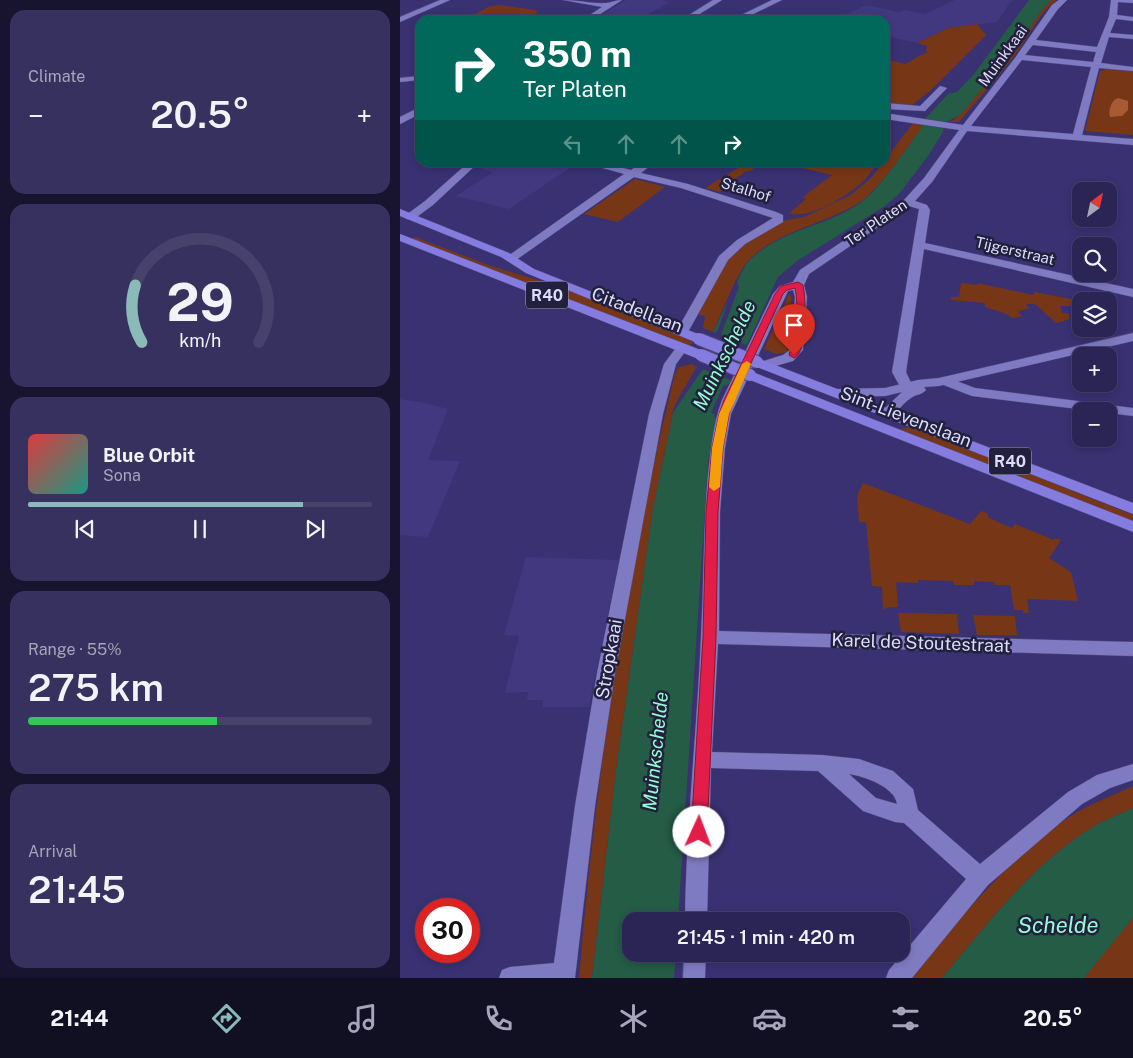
<!DOCTYPE html>
<meta charset="utf-8">
<style>
:root{--surface:#2b2556;--page:#373160;--text:#f1f3f6;--muted:#a6a5b9;--line:#47426c;--accent:#8bbbb9}
body{margin:0;font-family:"Public Sans",sans-serif;background:var(--page);color:var(--text);height:100vh;display:flex;flex-direction:column;font-size:19px;white-space:nowrap}
*{box-sizing:border-box;margin:0}
p{font-size:16px;color:var(--muted)}
.icon{flex:none;width:28px;height:28px;fill:none;stroke:currentColor;stroke-width:2;stroke-linecap:round;stroke-linejoin:round}
.map{position:relative;flex:1;overflow:hidden}
.drawer{display:flex;flex-direction:column;gap:10px;padding:10px;background:#18142f;width:400px}
.drawer>*{flex:none}
.top-card{position:absolute;left:15px;top:15px;width:475px;height:152px;border-radius:15px;box-shadow:0 2px 8px #0003,0 0 0 1px var(--line);background:#00695c;color:#fff;overflow:hidden}
.needle{width:32px;rotate:33deg}
.tools{position:absolute;left:672px;top:182px;display:grid;gap:10px}
.tools a{display:grid;place-items:center;width:45px;height:45px;border-radius:10px;background:var(--surface);box-shadow:0 2px 8px #0003,0 0 0 1px var(--line);font-size:25px}
.speed{position:absolute;left:15px;top:898px;display:flex;gap:10px;font-size:25px;font-weight:700;text-align:center}
.speed>*{display:grid;place-content:center;width:65px;height:65px;border-radius:50%;background:var(--surface);box-shadow:0 2px 8px #0003,0 0 0 1px var(--line);line-height:1}
.speed .limit{border:8px solid #d22;background:#fff;color:#111}
.pin{position:absolute;display:grid;place-items:center;width:42px;height:42px;color:#fff;margin:-51px -21px;border-radius:50% 50% 50% 0;rotate:-45deg;box-shadow:0 0 5px #0007}
.pin .icon{rotate:45deg}
.me{position:absolute;width:55px;margin:-28px;rotate:2deg;stroke-linejoin:round;filter:drop-shadow(0 0 4px #0008)}
.turn{display:flex;align-items:center;gap:18px;height:105px;padding:0 25px;font-size:22px}
.turn .icon{width:65px;height:65px;stroke-width:2.5}
.turn b{display:block;font-size:35px;line-height:42px}
.lanes{display:flex;align-items:center;height:48px;padding:0 25px;background:#0003;justify-content:center;gap:25px;direction:ltr}
.lanes .off{opacity:.35}
.big{font-size:38px;font-weight:600;line-height:1.1}
.drawer .card{flex:1;display:flex;flex-direction:column;justify-content:center;gap:8px;min-width:0;padding:0 18px;border-radius:15px;background:var(--page)}
.drawer .dial{align-items:center;gap:0}
.dial svg{height:130px;overflow:visible;fill:none;stroke:var(--line);stroke-width:7;stroke-linecap:round;text-anchor:middle}
.dial text{fill:var(--text);stroke:none}
.song{display:flex;align-items:center;gap:15px}
.cover{width:60px;height:60px;border-radius:8px;background:linear-gradient(135deg,hsl(0 70% 55%),hsl(170 70% 35%))}
.played{height:5px;border-radius:2px;background:linear-gradient(90deg,var(--accent) 80%,var(--line) 80%)}
.keys{display:flex;justify-content:space-around;direction:ltr}
.heat{display:flex;justify-content:space-between;align-items:center;font-size:28px;direction:ltr}
.charge{height:8px;border-radius:4px;background:linear-gradient(90deg,#34c759 55%,var(--line) 0)}
.trip{position:absolute;left:222px;top:912px;width:288px;height:50px;border-radius:15px;background:var(--surface);box-shadow:0 2px 8px #0003,0 0 0 1px var(--line);font-weight:600;line-height:50px;text-align:center}
.tabs{display:flex;height:80px;justify-content:space-around;align-items:center;background:#110f22;color:var(--muted)}
.tabs .icon{width:35px;height:35px}
.tabs .on{color:var(--accent)}
.tabs b{font-size:22px;color:var(--text)}
main{display:flex;flex:1;min-height:0}
.map>svg:first-child{display:block}
.built{fill:#423880}
.green{fill:#773716}
.forest{fill:#a95a33}
.water{fill:#245c46}
.pier{fill:#393172}
.lines{fill:none;stroke-linecap:round;stroke-linejoin:round}
.street-casing{stroke:#52497f;stroke-width:1}
.secondary-casing{stroke:#52497f;stroke-width:1}
.primary-casing{stroke:#52497f;stroke-width:1}
.street{fill:#7f7bc2;fill-rule:evenodd}
.secondary{fill:#7f7bc2;fill-rule:evenodd}
.primary{fill:#857cdf;fill-rule:evenodd}
.primary-bridge-casing{stroke:#52497f;stroke-width:14;stroke-linecap:butt}
.primary-bridge{stroke:#857cdf;stroke-width:12}
.route{fill:#e11d48;stroke:#92132f}
.slow{fill:#f59e0b}
.labels{text-anchor:middle;stroke-width:5;stroke-linejoin:round;paint-order:stroke}
.far-street-label{font-size:15px;fill:#dcdcfb;stroke:#22203d}
.shield{fill:#22203d;stroke:#a4a4c2;stroke-width:1}
.shield-label{font-size:16px;font-weight:bold;fill:#dcdcfb}
.street-label{font-size:18px;fill:#dcdcfb;stroke:#22203d}
.water-label{font-size:19px;font-style:italic;fill:#94fdd1;stroke:#22203d}
.near-water-label{font-size:22px;font-style:italic;fill:#94fdd1;stroke:#22203d}
</style>
<main>
<section class="drawer">
<div class="card"><p>Climate</p>
<div class="heat"><a>−</a><b class="big">20.5°</b><a>+</a></div>
</div>
<div class="card dial"><svg viewBox="0 0 100 80">
<path d="M14 69A42 42 0 1 1 86 69"/>
<path d="M14 69A42 42 0 0 1 10 34" stroke="#8bbbb9"/>
<text x="50" y="56" font-size="32" font-weight="700">29</text>
<text x="50" y="72" font-size="11">km/h</text>
</svg></div>
<div class="card">
<div class="song"><i class="cover"></i><div><b>Blue Orbit</b><p>Sona</p></div></div>
<div class="played"></div>
<div class="keys"><svg class="icon" aria-label="previous" viewBox="0 0 24 24"><path d="M18 5L8 12l10 7zM5 5v14"/></svg><svg class="icon" aria-label="pause" viewBox="0 0 24 24"><path d="M8 5v14M16 5v14"/></svg><svg class="icon" aria-label="next" viewBox="0 0 24 24"><path d="M6 5l10 7-10 7zM19 5v14"/></svg></div>
</div>
<div class="card"><p>Range · 55%</p><b class="big">275 km</b><div class="charge"></div></div>
<div class="card"><p>Arrival</p><b class="big">21:45</b></div>
</section>
<div class="map">
<svg width="733" height="978" viewBox="0 0 733 978">
<rect width="100%" height="100%" fill="#393172"/>
<path class="built" d="M226,0H262L269,2L238,20H194Z
M555,0H615L611,1L597,22L548,28L517,43L485,36V20H434L466,5L499,12L505,10L525,14Z
M166,162L174,165L109,209L56,196L93,172L81,169L91,163Z
M0,399L25,403L48,409L28,460L60,461L28,537L0,535Z
M126,557L219,560L189,707H143V700H127L128,692L105,693L119,636L104,635Z"/>
<path class="green" d="M651,0H657C638,13 628,39 614,56C597,79 577,100 559,122H546L554,120L594,76L644,7Z
M100,5L135,10L138,12L125,20H62L91,6Z
M577,24L586,35L531,90L511,106L485,103V59L505,64L525,53H529L526,51L527,46L517,43L548,28Z
M703,68L733,71V135L685,131L700,71L705,70Z
M513,123L521,124V129C505,150 479,191 457,204C423,225 377,231 349,260C337,272 321,315 313,332L303,328L305,316L297,314L331,252L381,221L404,217L449,196L470,179L483,163L485,162V160Z
M397,162L435,163L461,167L464,163H478C472,170 467,178 460,184C446,197 408,220 389,213L406,199L403,197L432,175L390,165Z
M342,163L358,164L352,170L344,172L343,174L327,183V186L320,192L305,188L343,165Z
M235,179L265,187L218,222L184,214Z
M15,237L91,266L144,282L178,294L294,342L289,346L12,239Z
M561,283L577,285V283L633,295L635,292L671,299L673,306H660L662,313H668L670,319L656,323L635,304H626L629,308L618,312L622,316L612,318L607,314L585,307V303L551,300V297H559Z
M389,294L391,296L392,317L387,352L376,354L364,349Z
M292,364L296,366L273,414L253,508L216,771L192,978H179C196,775 226,571 275,374L279,367Z
M511,427L733,515V522L499,429Z
M463,483L570,524L581,511L587,513L589,518L612,528L615,524L654,540L655,538L661,540L649,558L671,572L678,601L627,599L629,613H623V610H614L610,585H595L594,582L574,581V585H554L553,581L518,580V583L496,582L498,607H488L483,610L482,587L472,586L466,522H459L457,496Z
M498,613L557,614L559,634L501,632Z
M573,615L615,616L617,635H577Z
M733,786V808C718,815 701,821 688,830C630,867 586,926 542,978H510C555,924 615,850 674,814C692,803 714,795 733,786Z
M733,918V978H684L727,923Z"/>
<path class="forest" d="M718,98L728,101V110L722,116L710,117C708,111 711,100 718,98Z"/>
<path class="water" d="M629,0H651L644,7L613,51L574,99L560,115L546,122L542,127L544,130L528,156L499,194L485,206L397,261L378,277L329,384L323,386L311,413L315,414L314,417L317,419L308,462L278,921H231V954H276L274,978H192L216,771L253,508L273,414L346,264C376,230 424,228 460,203C482,187 504,151 521,129L524,120L548,94L557,92L574,74Z
M733,808V918L684,978H542C586,926 630,867 688,830C701,821 718,815 733,808Z"/>
<path class="pier" d="M336,279L339,287L321,335L349,346L333,381L303,369L274,411L271,414L279,397L297,367L294,365L310,331L316,333L319,327Z"/>
<g class="lines">
<g class="street-casing">
<path id="street" d="M40,0H50L0,22V17Z
M163,0C177,0 194,4 206,3C211,3 215,0 222,0L191,20H182L202,7Z
M313,0H322L290,20H281Z
M372,0H382L341,20H331Z
M659,0H667L658,9L636,40L697,47L709,17L711,0H733V3L718,2L717,15L733,17V21L716,19L710,33L733,35V39L709,37L701,63L733,67V71L699,68L682,135L733,139V145L567,131L532,182L515,201L527,205L530,210L525,243L733,289V297L524,249L506,372L512,385L520,392L513,396L502,390L492,372L519,209L509,206L409,274L404,285L407,297L403,350L393,361L365,369L360,368L359,365L360,362L383,355L391,349L395,297L393,290L388,291L331,414L325,448L320,512L319,631L733,642V656L318,644L312,752L422,755L459,759L493,771L513,789L518,810L580,864L668,792L697,775L733,764V780L710,788L682,804L588,885L512,978H486L489,970L566,879L504,823L495,822L463,811L418,771L311,768L307,921H285C286,826 297,732 301,637C304,583 303,529 308,474C311,449 313,424 322,400L373,294L380,286L393,282L400,270L504,200L524,178L559,130L485,119V113L563,125L615,58L652,5ZM633,45L696,52L693,62L625,55ZM622,60L691,67L673,134L571,126ZM449,774C464,776 495,787 497,804L476,798Z
M20,76V80L0,82V78Z
M540,86L547,88L525,111L485,109V103L520,106Z
M20,107V114L0,124V117Z
M69,162H79L33,205L14,219H6L5,217L6,215L25,201Z
M181,162H199L231,170L243,162H255L241,173L288,184L376,212L383,215V222L345,244L328,260L288,332L286,335H278L276,332L319,256L337,240L373,218L281,188L234,177L116,260H108L106,258L108,256L224,174Z
M282,344L288,348L276,364L263,414L215,673L195,806L175,978H99L102,970L110,967L154,963L175,806L197,673L249,414L264,364L278,345Z
M546,377L575,388L733,408V416L709,413V411H694L572,396L541,384L539,381L541,378Z
M284,954H306L305,978H283Z"/>
</g>
<g class="secondary-casing">
<path id="secondary" d="M733,333V341L539,386L524,387L526,390C522,395 516,394 511,398C502,403 498,414 488,416L481,412L502,392L485,396L438,397L431,393L438,389L485,388L518,380L539,378Z"/>
</g>
<g class="primary-casing">
<path id="primary" d="M0,209L109,253L134,269L303,336L305,339L303,342H295L126,273L101,257L0,216Z
M0,234L306,352L307,355L306,358H296L0,241Z
M357,358L733,503V514L352,365L351,362L352,359Z
M350,371L733,521V532L345,378L343,375Z"/>
</g>
<use href="#street" class="street"/>
<use href="#secondary" class="secondary"/>
<use href="#primary" class="primary"/>
<g class="primary-bridge-casing">
<path id="primary-bridge" d="M299,339L357,362
M301,355L350,375"/>
</g>
<use href="#primary-bridge" class="primary-bridge"/>
</g>
<path class="route" d="M398,282L403,285C406,298 408,353 394,358L389,355C396,339 399,305 395,288L387,290L383,294L334,400L329,414L323,448L318,512L316,637L307,832L305,837L299,839L294,837L291,832L303,637L306,512L312,448L319,414L324,400L375,294L381,286Z"/>
<path class="slow" d="M347,361L351,364L329,414L323,448L320,487L314,491L309,487L312,448L319,414L342,364Z"/>
<g class="labels">
<g class="far-street-label">
<text transform="translate(603 56) rotate(-54)" y="5">Muinkkaai</text>
<text transform="translate(346 190) rotate(17)" y="5">Stalhof</text>
<text transform="translate(476 223) rotate(-34)" y="5">Ter Platen</text>
<text transform="translate(615 251) rotate(13)" y="5">Tijgerstraat</text>
</g>
<g class="shield">
<rect x="126" y="281.5" width="42" height="27" rx="4"/>
<rect x="589" y="447.5" width="42" height="27" rx="4"/>
</g>
<g class="shield-label">
<text x="147" y="301">R40</text>
<text x="610" y="467">R40</text>
</g>
<g class="street-label">
<text transform="translate(237 310) rotate(21)" y="6">Citadellaan</text>
<text transform="translate(506 417) rotate(21)" y="6">Sint-Lievenslaan</text>
<text transform="translate(521 643) rotate(2)" y="6">Karel de Stoutestraat</text>
<text transform="translate(209 659) rotate(-80)" y="6">Stropkaai</text>
</g>
<g class="water-label">
<text transform="translate(324 355) rotate(-64)" y="7">Muinkschelde</text>
<text transform="translate(255 751) rotate(-84)" y="7">Muinkschelde</text>
</g>
<g class="near-water-label">
<text x="658" y="933">Schelde</text>
</g>
</g>
</svg>
<div class="tools">
<a><svg class="needle" viewBox="-14 -14 28 28"><path d="M0-13l5 13h-10z" fill="#e53935"/><path d="M0 13l5-13h-10z" fill="#a6a5b9"/></svg></a>
<a><svg class="icon" aria-label="search" viewBox="0 0 24 24"><circle cx="10" cy="10" r="6"/><path d="M15 15l6 6"/></svg></a>
<a><svg class="icon" aria-label="layers" viewBox="0 0 24 24"><path d="M12 4l9 5-9 5-9-5zM3 14l9 5 9-5"/></svg></a>
<a>+</a>
<a>−</a>
</div>
<div class="speed"><div class="limit">30</div></div>
<div class="pin" style="left:394px;top:355px;background:#d93025"><svg class="icon" aria-label="arrive" viewBox="0 0 24 24"><path d="M6 21V4h12l-3 4 3 4H6"/></svg></div>
<svg class="me" style="left:299px;top:832px" viewBox="-20 -20 40 40"><circle r="19" fill="#fff"/><path d="M0-13L10 11 0 6-10 11z" fill="#e11d48"/></svg>
<div class="trip">21:45 · 1 min · 420 m</div>
<div class="top-card">
<div class="turn"><svg class="icon" aria-label="right" viewBox="0 0 24 24"><path d="M7 20v-9h11M14 6l5 5-5 5"/></svg><div><b>350 m</b>Ter Platen</div></div>
<div class="lanes"><svg class="icon off" aria-label="left" viewBox="0 0 24 24"><path d="M17 20v-9H6M10 6l-5 5 5 5"/></svg><svg class="icon off" aria-label="ahead" viewBox="0 0 24 24"><path d="M12 20V5M6 11l6-6 6 6"/></svg><svg class="icon off" aria-label="ahead" viewBox="0 0 24 24"><path d="M12 20V5M6 11l6-6 6 6"/></svg><svg class="icon" aria-label="right" viewBox="0 0 24 24"><path d="M7 20v-9h11M14 6l5 5-5 5"/></svg></div>
</div>
</div>
</main>
<nav class="tabs">
<b>21:44</b>
<svg class="icon on" aria-label="directions" viewBox="0 0 24 24"><path d="M12 3l9 9-9 9-9-9zM9 14v-3h6M13 9l2 2-2 2"/></svg>
<svg class="icon" aria-label="music" viewBox="0 0 24 24"><path d="M9 18V5l10-2v13"/><circle cx="6" cy="18" r="3"/><circle cx="16" cy="16" r="3"/></svg>
<svg class="icon" aria-label="phone" viewBox="0 0 24 24"><path d="M5 4h4l2 5-3 2q2 4 5 5l2-3 5 2v4C11 20 4 13 5 4z"/></svg>
<svg class="icon" aria-label="climate" viewBox="0 0 24 24"><path d="M12 3v18M4 7l16 10M4 17L20 7"/></svg>
<svg class="icon" aria-label="car" viewBox="0 0 24 24"><path d="M5 17H2v-5l4-1 3-4h7l3 4 3 1v5h-3M9 17h6M6 11h13"/><circle cx="7" cy="17" r="2"/><circle cx="17" cy="17" r="2"/></svg>
<svg class="icon" aria-label="filters" viewBox="0 0 24 24"><path d="M4 7h16M4 17h16"/><circle cx="9" cy="7" r="2"/><circle cx="15" cy="17" r="2"/></svg>
<b>20.5°</b>
</nav>
